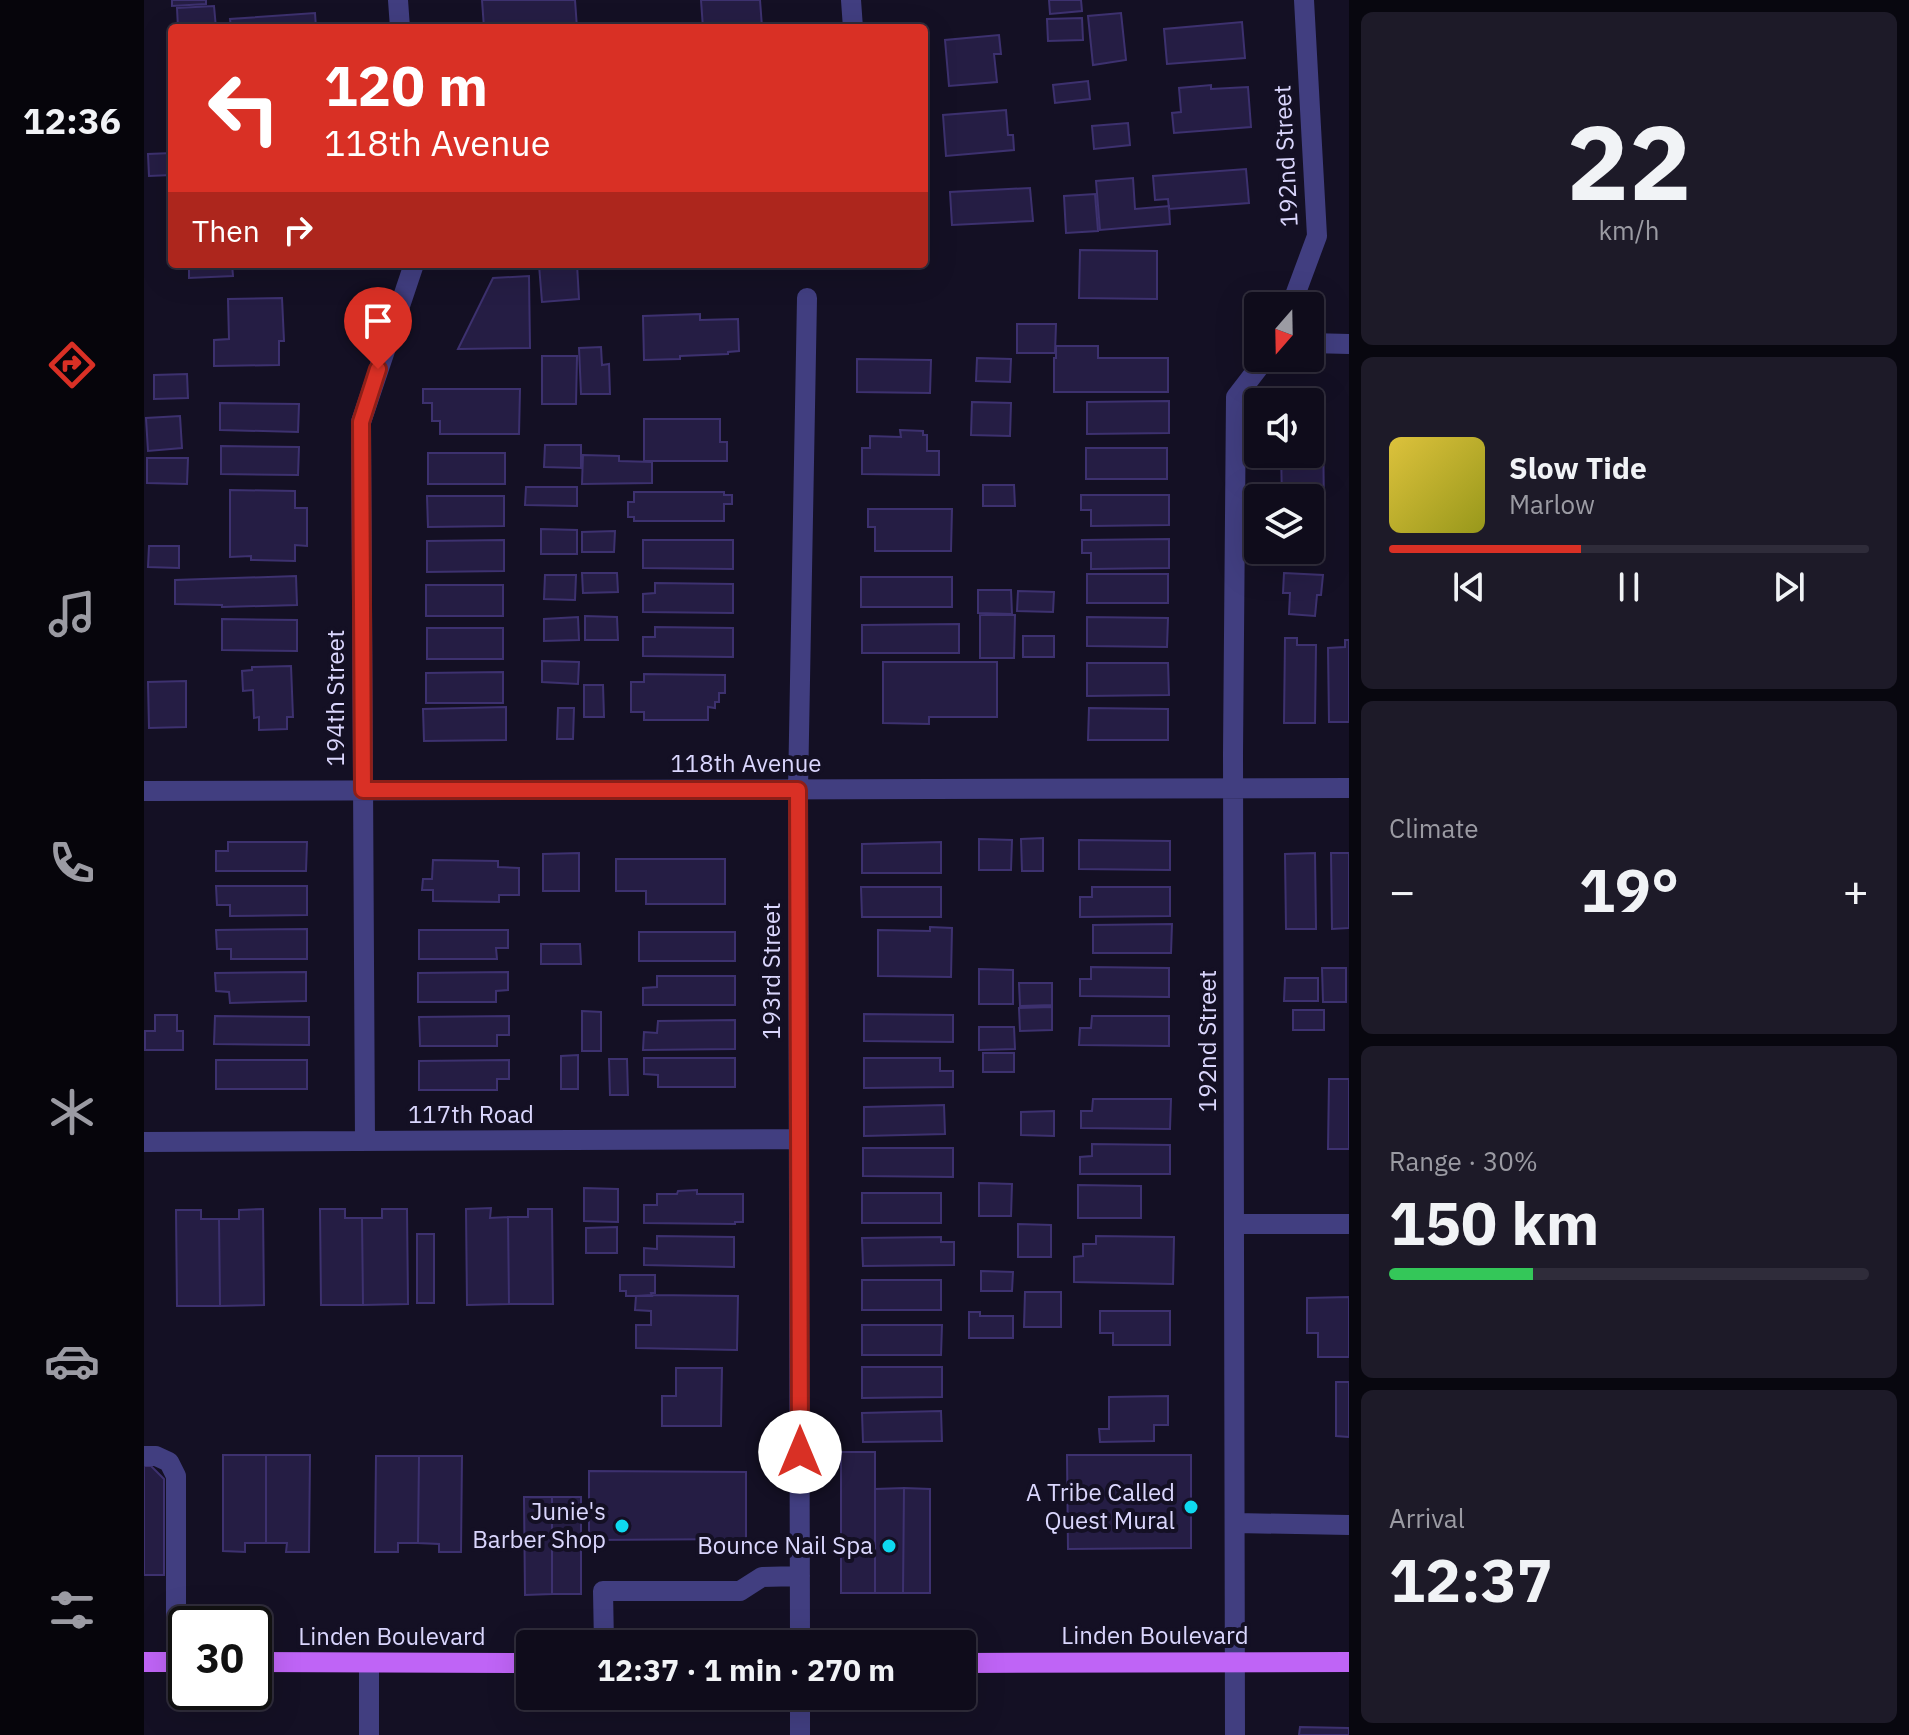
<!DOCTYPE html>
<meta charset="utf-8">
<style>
:root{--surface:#0f0c1b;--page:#1d1a28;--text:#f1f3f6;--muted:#9b9ba3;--line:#2f2c3a;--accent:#d93025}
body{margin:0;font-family:"IBM Plex Sans",sans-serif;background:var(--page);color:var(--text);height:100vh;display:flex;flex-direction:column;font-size:30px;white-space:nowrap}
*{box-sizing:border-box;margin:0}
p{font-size:26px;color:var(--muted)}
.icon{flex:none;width:44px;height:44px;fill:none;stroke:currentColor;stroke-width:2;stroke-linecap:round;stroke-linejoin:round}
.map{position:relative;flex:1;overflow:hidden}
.details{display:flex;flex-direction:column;gap:12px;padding:12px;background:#08070f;width:560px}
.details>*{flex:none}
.banner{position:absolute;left:24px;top:24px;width:760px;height:244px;border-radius:8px;box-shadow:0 8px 32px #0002,0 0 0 2px var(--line);background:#d93025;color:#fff;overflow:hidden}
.needle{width:52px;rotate:200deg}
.buttons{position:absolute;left:1100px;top:292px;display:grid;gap:16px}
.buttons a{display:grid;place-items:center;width:80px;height:80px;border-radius:8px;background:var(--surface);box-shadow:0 8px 32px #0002,0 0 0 2px var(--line);font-size:40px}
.speed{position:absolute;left:24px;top:1606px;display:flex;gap:16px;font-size:40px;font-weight:700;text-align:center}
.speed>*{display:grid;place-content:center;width:104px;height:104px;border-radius:50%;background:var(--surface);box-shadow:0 8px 32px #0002,0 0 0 2px var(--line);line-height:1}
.speed .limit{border:4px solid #111;border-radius:12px;background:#fff;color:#111}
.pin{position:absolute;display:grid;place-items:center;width:68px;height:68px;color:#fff;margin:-82px -34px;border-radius:50% 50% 50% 0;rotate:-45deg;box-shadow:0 0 8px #0007}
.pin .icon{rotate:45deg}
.me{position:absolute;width:88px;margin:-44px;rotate:0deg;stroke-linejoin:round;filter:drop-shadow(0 0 6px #0008)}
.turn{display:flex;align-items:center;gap:28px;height:168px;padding:0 24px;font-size:36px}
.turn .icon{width:104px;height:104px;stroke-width:2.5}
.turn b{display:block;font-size:56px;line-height:68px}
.then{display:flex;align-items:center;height:76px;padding:0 24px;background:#0003;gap:16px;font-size:30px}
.big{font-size:60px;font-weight:700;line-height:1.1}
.details .widget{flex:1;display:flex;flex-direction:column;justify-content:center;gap:12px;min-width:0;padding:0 28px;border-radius:12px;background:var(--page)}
.details .dial{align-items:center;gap:0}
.dial b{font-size:104px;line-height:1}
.song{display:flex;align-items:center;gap:24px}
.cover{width:96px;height:96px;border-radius:12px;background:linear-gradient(135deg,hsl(50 70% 55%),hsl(60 70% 35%))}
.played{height:8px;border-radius:4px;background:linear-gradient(90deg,var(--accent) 40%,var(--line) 40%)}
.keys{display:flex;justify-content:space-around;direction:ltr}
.heat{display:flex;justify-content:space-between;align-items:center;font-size:44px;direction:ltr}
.charge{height:12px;border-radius:6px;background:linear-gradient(90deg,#34c759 30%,var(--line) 0)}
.trip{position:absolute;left:372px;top:1630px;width:460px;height:80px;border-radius:8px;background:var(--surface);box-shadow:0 8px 32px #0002,0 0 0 2px var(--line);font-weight:700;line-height:80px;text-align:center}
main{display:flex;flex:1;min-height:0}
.tabs{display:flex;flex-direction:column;width:144px;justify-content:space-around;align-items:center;background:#06050b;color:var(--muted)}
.tabs .icon{width:56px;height:56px}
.tabs .active{color:var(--accent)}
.tabs b{font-size:36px;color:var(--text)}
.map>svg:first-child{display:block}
.building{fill:#251d44;stroke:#3d316f;stroke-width:2}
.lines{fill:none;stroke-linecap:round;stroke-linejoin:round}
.minor{stroke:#413e80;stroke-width:20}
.major{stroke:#bf64f6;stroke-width:20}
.route-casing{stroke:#8d1f18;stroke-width:20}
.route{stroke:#d93025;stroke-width:14}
.poi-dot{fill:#0ed9f0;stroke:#141024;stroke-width:3}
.labels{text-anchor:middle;stroke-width:8;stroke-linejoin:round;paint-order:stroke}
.street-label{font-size:24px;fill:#dad6fd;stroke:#141024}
.poi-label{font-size:24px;fill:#dad6fd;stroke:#141024;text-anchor:end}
</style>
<main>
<nav class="tabs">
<b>12:36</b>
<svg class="icon active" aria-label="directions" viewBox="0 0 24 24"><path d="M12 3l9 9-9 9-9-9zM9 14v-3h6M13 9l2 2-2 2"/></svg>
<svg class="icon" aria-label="music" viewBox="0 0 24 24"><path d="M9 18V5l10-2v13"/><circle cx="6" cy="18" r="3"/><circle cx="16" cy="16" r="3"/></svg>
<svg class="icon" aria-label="phone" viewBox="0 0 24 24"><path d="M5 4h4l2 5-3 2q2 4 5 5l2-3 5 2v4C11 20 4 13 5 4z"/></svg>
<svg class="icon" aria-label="climate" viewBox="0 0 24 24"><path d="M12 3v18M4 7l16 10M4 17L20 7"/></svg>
<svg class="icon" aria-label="car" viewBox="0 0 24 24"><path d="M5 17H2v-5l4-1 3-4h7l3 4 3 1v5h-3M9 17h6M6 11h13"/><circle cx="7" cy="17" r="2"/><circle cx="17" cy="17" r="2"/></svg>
<svg class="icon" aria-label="filters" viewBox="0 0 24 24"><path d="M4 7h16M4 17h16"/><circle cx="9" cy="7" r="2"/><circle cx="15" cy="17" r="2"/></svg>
</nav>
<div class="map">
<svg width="1205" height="1735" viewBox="0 0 1205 1735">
<rect width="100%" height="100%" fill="#141024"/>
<path class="building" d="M28,0H62V4L28,6Z
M338,0H431L433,28H340Z
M557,0H616L618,27L559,28Z
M905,0H937L938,11L906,14Z
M70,6L72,28H34L33,8Z
M171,13L172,28H87L86,19Z
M977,13L982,60L949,65L944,16Z
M938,18L939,40L904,41L903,19Z
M1098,22L1101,58L1023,64L1020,29Z
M855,35L857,54H850L853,82L805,86L801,40Z
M944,81L946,99L911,103L909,85Z
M1067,85V89L1104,87L1107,127L1030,133L1028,113L1037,112L1035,88Z
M862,110L864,135H869L870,150L802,156L799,115Z
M984,123L986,145L950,149L948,126Z
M28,153V175L5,176L4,154Z
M1102,169L1105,203L1025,209L1024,199L1011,200L1009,176Z
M989,178L991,209L1025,206L1026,224L956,230L952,181Z
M886,188L889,221L808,225L806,192Z
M951,194L954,231L922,233L920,196Z
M936,250L1013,251V299L935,298Z
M45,264H88L89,276L45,278Z
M433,264L435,299L398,302L395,265Z
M385,276L386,348L314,349L349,278Z
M138,298L140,341H135V365L70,366V340L85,339L84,299Z
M556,314V320L594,319L595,351L584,352V354L536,356V359L500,360L499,316Z
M873,324H912L911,353H873Z
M912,346H954V358H1024V392H910V358H912Z
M457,347L458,365L465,364L466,394H437L435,348Z
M398,356H433L432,404H398Z
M833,358L867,359L866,382L832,381Z
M713,359L787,360L786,393L713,392Z
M43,374L44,398L10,399V375Z
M279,389H376L375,434H296V421H288V403H279Z
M1025,401V433L943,434V402Z
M828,402L867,403L866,436L827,435Z
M76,403L155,404L154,432L76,430Z
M1166,410H1176V420H1179L1180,514H1166V498H1138L1137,454H1166Z
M36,416L38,448L4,451L2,418Z
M500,419H576V442H583V461H500Z
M756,430L779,431V435H783V451H795V475L718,474V448H726V436L757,437Z
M401,445H437V468L400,467Z
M77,446L155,447L154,475L77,474Z
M942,448H1023V479H942Z
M284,453H361V484H284Z
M439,455L475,456V461L508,462V483L438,484Z
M3,458H44L43,484L3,483Z
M839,485H870L871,506H839Z
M382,487H433V506L381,505Z
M86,490L151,491V508H163V546L151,545V561L107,560V556L86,557Z
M490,492H580V495H588V504H580V521H490V517H484V502H490Z
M937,495H1025V525L947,526V510H937Z
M283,496H360V526L284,527Z
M724,509H808L807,551H731V527H724Z
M397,529L433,530V554H397Z
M471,531L470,552H438V532Z
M1025,539V568L947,569V553H938V540Z
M360,540V571L283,572V541Z
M499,540H589V569L499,568Z
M5,546H35V568L4,567Z
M438,573H473L474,592L439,593Z
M1140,573L1179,575L1177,595H1173L1171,616L1145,614L1146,593H1139Z
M943,574H1024V603H943Z
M401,575H432L431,600L400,599Z
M152,576L153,605L78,607V605L31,604V580Z
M717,577H808V607H717Z
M511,583L589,584V613L499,612V594L511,593Z
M282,585H359V616H282Z
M834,590H867L868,614L834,613Z
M874,591L910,592L909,612L873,611Z
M836,615H871L870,658H836Z
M441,616L473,617L474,640H441Z
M434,617L435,640L400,641V619Z
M943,617L1024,618L1023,647L943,646Z
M78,619L153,620V651L78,650Z
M815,624V653H718V625Z
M511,627L589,628V657L499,656V637H511Z
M283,628H359V659H283Z
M879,636H910V657H879Z
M1141,638H1153V645H1172L1171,723H1140Z
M1201,640H1205V722H1185L1184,648L1201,647Z
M398,661L435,662L434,684L398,682Z
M739,662H853V717H785V724L739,723Z
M943,663H1024L1025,695L943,696Z
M147,666L149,717H143V729L115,730V717L110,718L109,690L99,691L98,671L108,670V667Z
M359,672V703H282V673Z
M500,674L581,675V693H575V702H571V708L564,707V720H500V712H487V682H500Z
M42,681V727L5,728L4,682Z
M440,685H459L460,717H440Z
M362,707V740L280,741L279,709Z
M414,708H430L429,739H413Z
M945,708L1024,709V740H944Z
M899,838V871H878L877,839Z
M835,839L868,840L867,870H835Z
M935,840L1026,841V870L935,869Z
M84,842H163L162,871H72V851H84Z
M797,842V873H718V844Z
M435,853V891H399V854Z
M1171,853L1172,929H1142L1141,854Z
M1187,853H1205V928L1188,929Z
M472,859H581V904H502V891H472Z
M289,860L354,861V867L375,868V895H355V902L289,901V890H278L279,879H288Z
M72,886H163V915L86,916V905H73Z
M717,887H797V917H718Z
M948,887H1026V916L936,917V897H948Z
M1028,924L1027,953H949V925Z
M786,927L808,928L807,977L734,976V930L786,931Z
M163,929V959H87V949H73L72,930Z
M275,930H364V948H352L353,959H275Z
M495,932H591V961H495Z
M397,944H436L437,964H397Z
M947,967L1025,968V997L936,996V979H947Z
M1178,968H1202V1002H1179Z
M835,969L869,970V1004H835Z
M162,972V1001L86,1003L85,992L72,991L71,973Z
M364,972V990L352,991V1002H274V973Z
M513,976H591V1005H499V988L513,987Z
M1141,978H1174V1001H1140Z
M875,983H908V1005L876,1006Z
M908,1007V1030L876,1031L875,1008Z
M1149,1010H1180V1030H1149Z
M438,1011L457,1012V1051H438Z
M720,1014L809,1015V1042L720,1041Z
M11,1015H33V1031H39V1050H1V1031H11Z
M71,1016L165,1017V1045L70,1044Z
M365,1016V1035H353V1046H276L275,1017Z
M948,1016H1025V1046L935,1045L936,1028H947Z
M591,1020V1049L499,1050L500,1032L513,1033L514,1021Z
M835,1027H870L871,1049L835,1050Z
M839,1053H870V1072H839Z
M434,1055V1089H417V1056Z
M500,1058H591V1087H514V1075L500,1074Z
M720,1058H796V1071H809V1087L720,1088Z
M465,1059H483L484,1095H466Z
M72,1060H163V1089H72Z
M365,1060V1079H353V1090H275V1061Z
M1185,1079H1205V1149H1184Z
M949,1099H1027L1026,1129L937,1128V1111H948Z
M800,1105L801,1134L720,1136V1107Z
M910,1111V1136L877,1135V1112Z
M948,1144L1026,1145V1174H936V1157L948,1156Z
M719,1148H809V1177L719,1176Z
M835,1183L868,1184L867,1216H835Z
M934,1185L997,1186V1218H934Z
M440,1188L474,1189V1222L440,1221Z
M553,1190V1194H599V1222H591V1224L500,1223V1205H513V1194H533L534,1191Z
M718,1193H797V1223H718Z
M347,1208L346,1218L364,1217L365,1304L323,1305L322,1209Z
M119,1209L120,1305L76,1306L75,1219H95V1210Z
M176,1209H201V1218H218L219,1305H177Z
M238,1209H263L264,1304L219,1305L218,1218H238Z
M384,1209H408L409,1304H365L364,1217H384Z
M32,1210H57V1219H75L76,1306H33Z
M874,1224L907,1225V1257H874Z
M473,1227V1253H442V1228Z
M273,1234H290V1303H273Z
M513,1236L590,1237V1267L500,1265V1248L513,1249Z
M952,1236L1030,1237L1029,1284L930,1282V1257L939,1256V1244H952Z
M797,1237V1242H810V1265L719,1266L718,1238Z
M837,1271L869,1272L868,1291H837Z
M476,1275H511V1293H507L508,1296H482V1291H476Z
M718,1280H797V1310H718Z
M881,1292H917V1327H880Z
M508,1295L594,1296L593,1350L492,1348V1325H507V1311L491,1310L492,1296Z
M1205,1297V1357H1174V1333H1163V1298Z
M956,1311H1026V1345H969V1333H956Z
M825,1312H836V1316H869V1338H825Z
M718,1325H798L797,1355H718Z
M718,1367H798V1397L718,1398Z
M532,1368H578L577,1426H518V1396H532Z
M1192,1382H1205V1437L1192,1436Z
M1024,1396V1425H1010V1441L956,1442L955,1429H965V1397Z
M797,1411L798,1441L719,1442L718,1413Z
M697,1452H731V1593H697Z
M79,1455H122V1543H101V1552L79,1551Z
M122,1455H166L165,1552H142L143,1543H122Z
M923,1455H1047V1548L924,1549Z
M232,1456H275L274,1543H254V1552H231Z
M275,1456H318L317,1552H295V1544L274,1543Z
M0,1466H7L20,1479V1575H0Z
M445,1471L602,1472V1539L445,1540Z
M760,1488L786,1489V1593H759Z
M760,1488L759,1593H731V1489Z
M380,1497H408V1594L381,1595Z
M408,1497H437V1594H408Z
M1156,1727L1205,1728V1735H1155Z"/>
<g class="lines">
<path class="minor" d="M254,0L256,28
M707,0L709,28
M1147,306L1173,236L1160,0
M1166,343L1205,344
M0,791L1205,788
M221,1141L217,422L270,264
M0,1142L655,1139
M1091,1224H1205
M0,1456H12L25,1462L32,1476V1662
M1092,1523L1205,1525
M460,1644L459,1591H596L618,1577L656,1576
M656,1644L654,790L663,298
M225,1735V1663
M656,1735V1696
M1091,1735L1089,754L1092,397L1122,358"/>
<path class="major" d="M0,1662H42
M110,1662L386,1663
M818,1663L1205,1662"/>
</g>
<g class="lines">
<g class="route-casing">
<path id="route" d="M234,369L217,422L219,790H654L656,1452"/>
</g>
<use href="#route" class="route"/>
</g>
<g class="poi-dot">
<circle cx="1047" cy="1507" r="8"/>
<circle cx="478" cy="1526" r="8"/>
<circle cx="745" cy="1546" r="8"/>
</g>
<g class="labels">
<g class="street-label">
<text transform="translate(1142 156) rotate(-93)" y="8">192nd Street</text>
<text transform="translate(192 698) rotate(-90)" y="8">194th Street</text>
<text x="602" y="772">118th Avenue</text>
<text transform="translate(628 971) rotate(-90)" y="8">193rd Street</text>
<text transform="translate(1064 1041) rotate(-90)" y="8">192nd Street</text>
<text x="327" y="1123">117th Road</text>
<text x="1011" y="1644">Linden Boulevard</text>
<text x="248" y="1645">Linden Boulevard</text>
</g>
<g class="poi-label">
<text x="1031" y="1501">A Tribe Called<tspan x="1031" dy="28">Quest Mural</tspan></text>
<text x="462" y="1520">Junie's<tspan x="462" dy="28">Barber Shop</tspan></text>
<text x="729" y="1554">Bounce Nail Spa</text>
</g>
</g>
</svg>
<div class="buttons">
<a><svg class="needle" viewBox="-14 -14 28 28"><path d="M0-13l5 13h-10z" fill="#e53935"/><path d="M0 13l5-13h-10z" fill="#9b9ba3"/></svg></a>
<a><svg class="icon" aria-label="sound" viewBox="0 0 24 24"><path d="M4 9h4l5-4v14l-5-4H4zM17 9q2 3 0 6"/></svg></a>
<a><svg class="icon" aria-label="layers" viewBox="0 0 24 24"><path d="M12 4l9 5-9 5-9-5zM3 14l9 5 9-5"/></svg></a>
</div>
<div class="speed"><div class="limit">30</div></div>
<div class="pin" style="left:234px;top:369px;background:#d93025"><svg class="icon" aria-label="arrive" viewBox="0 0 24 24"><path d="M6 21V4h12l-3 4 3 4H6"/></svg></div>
<svg class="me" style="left:656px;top:1452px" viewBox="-20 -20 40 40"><circle r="19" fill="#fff"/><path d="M0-13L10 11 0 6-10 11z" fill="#d93025"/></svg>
<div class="trip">12:37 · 1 min · 270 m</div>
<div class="banner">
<div class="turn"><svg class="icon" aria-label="left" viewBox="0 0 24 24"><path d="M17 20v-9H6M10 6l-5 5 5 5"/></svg><div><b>120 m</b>118th Avenue</div></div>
<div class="then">Then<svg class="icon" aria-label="right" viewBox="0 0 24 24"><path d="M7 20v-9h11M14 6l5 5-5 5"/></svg></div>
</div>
</div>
<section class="details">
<div class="widget dial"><b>22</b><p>km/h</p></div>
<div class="widget">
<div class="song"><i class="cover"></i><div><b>Slow Tide</b><p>Marlow</p></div></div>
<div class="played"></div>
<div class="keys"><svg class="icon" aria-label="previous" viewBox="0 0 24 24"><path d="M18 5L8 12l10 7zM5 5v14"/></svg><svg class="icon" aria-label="pause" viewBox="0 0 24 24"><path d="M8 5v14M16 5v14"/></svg><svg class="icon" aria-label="next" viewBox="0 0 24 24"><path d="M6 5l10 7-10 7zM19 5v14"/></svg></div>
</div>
<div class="widget"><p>Climate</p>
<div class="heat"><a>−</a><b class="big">19°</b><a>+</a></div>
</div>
<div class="widget"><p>Range · 30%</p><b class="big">150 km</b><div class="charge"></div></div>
<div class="widget"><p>Arrival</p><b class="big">12:37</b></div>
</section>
</main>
